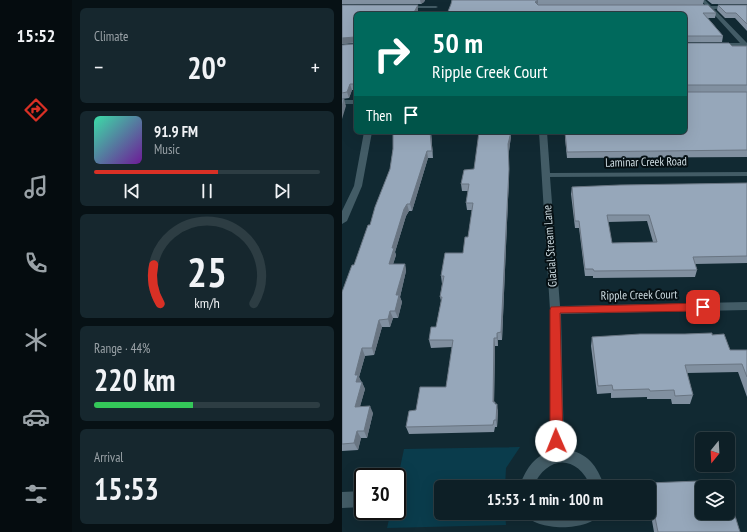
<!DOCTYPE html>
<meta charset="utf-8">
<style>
:root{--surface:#0d1f26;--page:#16272e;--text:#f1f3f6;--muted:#9aa2a7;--line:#2d3d43;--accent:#d93025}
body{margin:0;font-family:"PT Sans Narrow",sans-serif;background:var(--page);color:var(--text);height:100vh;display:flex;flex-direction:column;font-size:15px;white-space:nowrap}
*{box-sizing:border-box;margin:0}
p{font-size:13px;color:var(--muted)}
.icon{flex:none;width:22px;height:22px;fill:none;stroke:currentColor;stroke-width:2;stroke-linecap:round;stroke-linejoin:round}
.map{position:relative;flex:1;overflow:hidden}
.side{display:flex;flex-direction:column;gap:8px;padding:8px;background:#071115;width:270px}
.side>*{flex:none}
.hud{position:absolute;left:12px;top:12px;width:333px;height:122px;border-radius:6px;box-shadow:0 4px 16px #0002,0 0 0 1px var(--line);background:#00695c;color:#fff;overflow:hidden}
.needle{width:26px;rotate:198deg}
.controls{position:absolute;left:353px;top:432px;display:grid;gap:8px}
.controls a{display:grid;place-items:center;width:40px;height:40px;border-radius:6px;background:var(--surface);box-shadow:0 4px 16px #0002,0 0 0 1px var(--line);font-size:20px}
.speed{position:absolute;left:12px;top:468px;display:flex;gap:8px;font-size:20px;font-weight:700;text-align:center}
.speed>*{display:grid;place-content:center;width:52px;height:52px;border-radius:50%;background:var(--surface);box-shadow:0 4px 16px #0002,0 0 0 1px var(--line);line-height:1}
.speed .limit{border:2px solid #111;border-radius:6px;background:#fff;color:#111}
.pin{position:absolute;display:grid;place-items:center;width:34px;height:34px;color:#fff;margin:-17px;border-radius:8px;box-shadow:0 2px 6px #0006}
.me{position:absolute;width:44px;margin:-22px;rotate:359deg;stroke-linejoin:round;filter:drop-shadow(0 0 3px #0008)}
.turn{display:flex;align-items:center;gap:14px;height:84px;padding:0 12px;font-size:18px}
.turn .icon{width:52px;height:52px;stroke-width:2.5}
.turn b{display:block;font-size:28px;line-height:34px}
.then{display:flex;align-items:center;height:38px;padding:0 12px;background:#0003;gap:8px;font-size:15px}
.big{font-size:30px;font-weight:800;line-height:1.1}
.side .card{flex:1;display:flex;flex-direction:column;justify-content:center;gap:6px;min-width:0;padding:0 14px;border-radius:6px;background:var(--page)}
.side .dial{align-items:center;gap:0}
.dial svg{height:104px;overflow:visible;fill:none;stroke:var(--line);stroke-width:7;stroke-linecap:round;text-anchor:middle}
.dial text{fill:var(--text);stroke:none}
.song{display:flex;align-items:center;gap:12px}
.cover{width:48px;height:48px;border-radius:6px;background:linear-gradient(135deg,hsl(160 70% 55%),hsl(280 70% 35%))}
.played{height:4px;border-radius:2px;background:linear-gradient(90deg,var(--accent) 55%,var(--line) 55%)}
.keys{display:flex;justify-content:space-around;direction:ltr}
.heat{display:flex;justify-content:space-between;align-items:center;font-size:22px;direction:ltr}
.charge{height:6px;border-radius:3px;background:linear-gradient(90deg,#34c759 44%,var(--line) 0)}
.trip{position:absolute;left:92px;top:480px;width:222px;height:40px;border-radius:6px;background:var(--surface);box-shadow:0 4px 16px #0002,0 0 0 1px var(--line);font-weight:800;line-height:40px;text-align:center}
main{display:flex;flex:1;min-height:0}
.tabs{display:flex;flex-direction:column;width:72px;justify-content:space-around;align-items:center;background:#050c0f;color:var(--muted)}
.tabs .icon{width:28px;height:28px}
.tabs .current{color:var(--accent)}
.tabs b{font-size:18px;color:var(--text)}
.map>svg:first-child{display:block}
.green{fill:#0a3c4c}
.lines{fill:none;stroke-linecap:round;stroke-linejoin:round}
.minor{fill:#435c66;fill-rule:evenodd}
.wall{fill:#8190a0;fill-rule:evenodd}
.shaded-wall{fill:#697582}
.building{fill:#96a7ba;stroke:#697582;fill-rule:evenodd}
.route{fill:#d93025;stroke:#8d1f18}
.labels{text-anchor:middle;stroke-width:4;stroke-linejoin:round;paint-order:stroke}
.street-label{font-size:12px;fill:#cfdde3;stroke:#061014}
</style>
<main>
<nav class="tabs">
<b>15:52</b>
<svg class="icon current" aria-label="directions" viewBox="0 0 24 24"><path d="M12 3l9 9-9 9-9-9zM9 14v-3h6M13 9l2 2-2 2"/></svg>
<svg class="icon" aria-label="music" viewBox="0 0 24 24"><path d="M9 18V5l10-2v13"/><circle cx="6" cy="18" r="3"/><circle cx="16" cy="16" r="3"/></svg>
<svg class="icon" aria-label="phone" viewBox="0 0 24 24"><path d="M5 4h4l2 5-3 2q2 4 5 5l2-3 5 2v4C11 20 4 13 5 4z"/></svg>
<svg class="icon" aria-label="climate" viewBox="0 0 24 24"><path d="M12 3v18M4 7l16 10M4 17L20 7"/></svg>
<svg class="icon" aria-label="car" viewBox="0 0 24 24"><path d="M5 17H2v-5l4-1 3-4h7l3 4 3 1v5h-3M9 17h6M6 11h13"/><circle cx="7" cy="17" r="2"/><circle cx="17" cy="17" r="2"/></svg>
<svg class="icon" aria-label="filters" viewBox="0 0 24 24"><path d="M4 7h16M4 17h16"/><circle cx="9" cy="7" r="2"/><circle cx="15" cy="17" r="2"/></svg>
</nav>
<section class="side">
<div class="card"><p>Climate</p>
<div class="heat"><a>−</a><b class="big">20°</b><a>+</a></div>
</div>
<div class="card">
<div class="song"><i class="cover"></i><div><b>91.9 FM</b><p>Music</p></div></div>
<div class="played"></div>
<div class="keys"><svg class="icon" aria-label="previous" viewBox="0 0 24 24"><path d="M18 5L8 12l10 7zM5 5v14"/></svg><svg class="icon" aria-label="pause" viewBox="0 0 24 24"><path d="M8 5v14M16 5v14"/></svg><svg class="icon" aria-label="next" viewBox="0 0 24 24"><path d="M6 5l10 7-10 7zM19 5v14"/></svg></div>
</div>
<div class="card dial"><svg viewBox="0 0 100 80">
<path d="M14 69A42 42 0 1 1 86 69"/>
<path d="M14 69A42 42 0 0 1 9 39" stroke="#d93025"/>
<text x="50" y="56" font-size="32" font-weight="700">25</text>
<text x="50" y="72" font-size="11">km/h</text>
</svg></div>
<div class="card"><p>Range · 44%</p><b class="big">220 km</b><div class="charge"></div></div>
<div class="card"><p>Arrival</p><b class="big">15:53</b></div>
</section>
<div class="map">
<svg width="405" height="532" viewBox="0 0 405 532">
<rect width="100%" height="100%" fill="#112932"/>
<path class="green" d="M178,447L164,468L163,487H99V513H163L164,525L45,528L49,511H55V482L62,449Z"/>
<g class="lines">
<path class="minor" d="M359,0H363L369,6H405V8L372,9L405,43V47L373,46V44L375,43H398L367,9H355V7H365Z
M62,6H94L96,7L94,8H64Z
M0,100H14V104H0Z
M22,132H30L20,186L5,221L0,224V211L12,186Z
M197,132H205L208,173L405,172V176L208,177L218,306L405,302V310L219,314L222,449C247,453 254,465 263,487H249C235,454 205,455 191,487H177C184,470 190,458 208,451V310Z
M21,491V507L0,508V492Z
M182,513H202L208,517L221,519L233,517L240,513H259C248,532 193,532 182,513Z"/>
</g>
<path class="wall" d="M0,0H83L82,2L79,4H0Z
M110,0H362L361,4L374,13L373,18H366L381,36L380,42H343L109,4Z
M365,0H405V4H370Z
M0,5H76V10L74,14H14V90H10L7,98L0,99V45L13,44L14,43L0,44Z
M376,5H405V31L393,18H383L375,10Z
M343,43L390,46H405V92H343H405V157L225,158L223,138V132H343Z
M51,132H89L91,158H86L70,211H67L64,216L53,252L54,255L51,264H63L64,271L58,297L60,302L56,318H51L48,327H40L32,355L23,356L17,377L23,389L18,406L31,413L25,438H19L16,450L0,451V292L12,265L28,225L48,169L51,149Z
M169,136L167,151V176L160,340H156V346H153L152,402L156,411L155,427H153L152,432L67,434L64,427L74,410L104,387L110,347L89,348L87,340L94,327L99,301L98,297L100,284L99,276L121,253L126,237L130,210H125L124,203L126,191H120L119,184L132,169Z
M405,183V263L353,264L355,270L353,277L251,278V276H243L237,228H233L229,194L230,187ZM305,221L311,242L270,243L266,222Z
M370,335L388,350H405V397L396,372L345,373L351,395L348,404H330L329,399H305V397L269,398V393L255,394L249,346L250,337Z
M306,483L398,532H312L307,504V487H305Z"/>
<path class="shaded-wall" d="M78,0H83L82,2L79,4Z
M196,0V4L193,2Z
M76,5V10L74,14H71Z
M13,37L14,42L0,44V38Z
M8,84L10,90L7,98L5,92Z
M2,99L4,106L0,119V107Z
M88,132H89L91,158L90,151Z
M169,132V136L167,151V176L160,340L159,332L166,144Z
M85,151L86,158L70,211L68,204Z
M65,204L67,211L64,216L53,252L54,255L49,271L47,264L50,248L62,209Z
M63,264L64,271L58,297L60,302L56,318L53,311L54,295Z
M48,311L51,318L48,327L46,319Z
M37,320L40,327L32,355L30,348Z
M155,333L156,340V346L155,338Z
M152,338L153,346L152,409L151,402Z
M20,348L23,356L17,377L19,382H14L13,375Z
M20,382L23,389L16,414L13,407Z
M155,404L156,411L155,427L154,420Z
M28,406L31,413L25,438L22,431Z
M15,431L19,438L16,450L12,443Z"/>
<path class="building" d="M110,0H196L193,2L196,5H366L374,13H361L381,36H344L343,37V14H105L109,4Z
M0,5H76L71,14H14V42L13,37L0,38Z
M376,5H405V24L394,13H384Z
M14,43V84H8L5,92L0,93V45L13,44Z
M343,43H387L390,46H405V85H344L343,87Z
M343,90V92H405V150L225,152L223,132H343Z
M0,99H2L0,107Z
M51,132H88L90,151H85L68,204H65L62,209L50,248H52L47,264H63L54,295H57L53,311H48L46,319L37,320L30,348H20L13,375H16L14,382H20L13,407L28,406L22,431H15L12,443L0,444V292L10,265H12L26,225H28L33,207L48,169L51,149Z
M137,132H169L166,144L167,169L159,332L155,333V338H152L151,402H153V404H155L154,420H152L151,425L64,427L67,411L74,410L78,387H104L111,340H87L89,327H94L100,297H98L102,276H99L103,253H121L123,237H126L131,203H124L127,184H119L122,170L132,169Z
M405,183V256L351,257L355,270L252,271L251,269H243L237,221H233L230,187L278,185ZM265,215H307L315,242L270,243Z
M370,333V335L382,334L388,350H405V377L400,364L343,365L351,395L333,396L332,390L308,391L307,389L271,390L270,385L256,386L250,337L298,334H343Z
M382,480L384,487H360V513H386V493L398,532H316L306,483Z"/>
<path class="route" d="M361,303L364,304L366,307L364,310L361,311L218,313L221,441L219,446L214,447L210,446L208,441V310L209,307Z"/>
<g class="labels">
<g class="street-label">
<text transform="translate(304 162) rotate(-1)" y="4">Laminar Creek Road</text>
<text transform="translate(208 246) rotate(-94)" y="4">Glacial Stream Lane</text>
<text transform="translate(297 295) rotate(-1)" y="4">Ripple Creek Court</text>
</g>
</g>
</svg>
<div class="controls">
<a><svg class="needle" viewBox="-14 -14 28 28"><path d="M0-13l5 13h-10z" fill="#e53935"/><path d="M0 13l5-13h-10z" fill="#9aa2a7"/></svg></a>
<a><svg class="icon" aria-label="layers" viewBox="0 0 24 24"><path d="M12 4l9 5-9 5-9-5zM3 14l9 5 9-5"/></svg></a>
</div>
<div class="speed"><div class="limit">30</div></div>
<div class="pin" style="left:361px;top:307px;background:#d93025"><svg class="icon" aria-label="arrive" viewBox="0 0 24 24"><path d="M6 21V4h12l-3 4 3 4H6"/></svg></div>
<svg class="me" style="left:214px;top:441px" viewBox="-20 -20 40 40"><circle r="19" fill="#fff"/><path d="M0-13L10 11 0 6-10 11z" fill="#d93025"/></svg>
<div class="trip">15:53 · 1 min · 100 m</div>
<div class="hud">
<div class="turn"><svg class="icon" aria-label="right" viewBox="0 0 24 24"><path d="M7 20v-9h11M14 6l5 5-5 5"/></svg><div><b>50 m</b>Ripple Creek Court</div></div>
<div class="then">Then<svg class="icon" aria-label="arrive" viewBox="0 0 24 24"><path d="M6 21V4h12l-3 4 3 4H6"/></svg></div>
</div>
</div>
</main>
